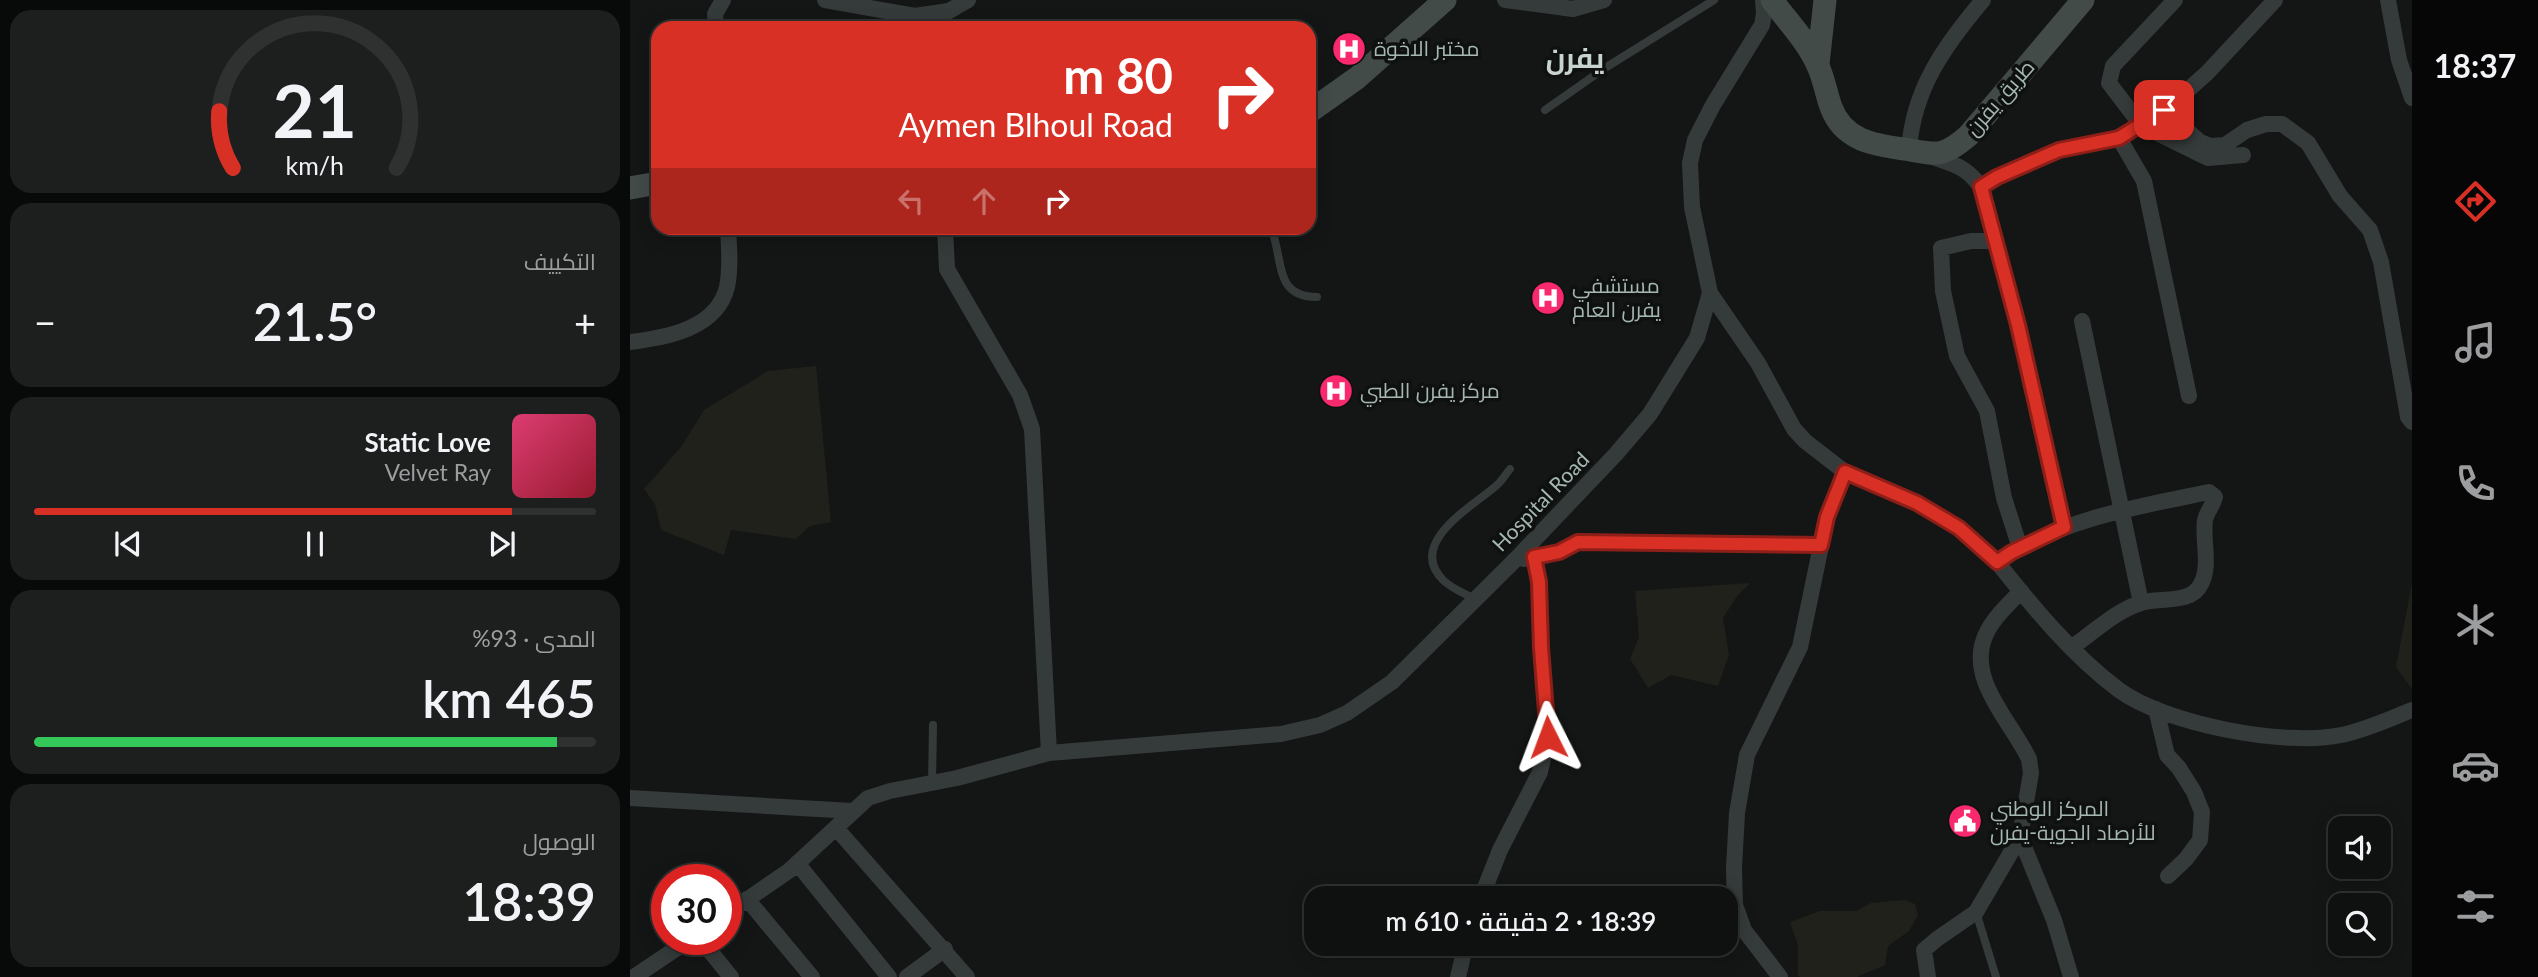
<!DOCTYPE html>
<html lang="ar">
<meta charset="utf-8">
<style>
:root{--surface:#0f1010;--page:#1d1e1e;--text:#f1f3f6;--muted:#9b9d9f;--line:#2f3030;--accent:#d93025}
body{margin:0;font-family:Lato,Cairo,sans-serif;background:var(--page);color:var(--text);direction:rtl;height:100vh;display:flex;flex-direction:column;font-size:26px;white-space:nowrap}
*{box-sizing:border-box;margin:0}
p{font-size:23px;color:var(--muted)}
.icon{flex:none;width:38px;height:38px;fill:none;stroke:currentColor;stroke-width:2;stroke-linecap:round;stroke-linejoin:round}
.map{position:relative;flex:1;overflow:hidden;direction:ltr}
.details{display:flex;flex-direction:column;gap:10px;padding:10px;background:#080909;width:630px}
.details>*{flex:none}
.guide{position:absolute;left:21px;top:21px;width:665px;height:214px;border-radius:21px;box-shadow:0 4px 18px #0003,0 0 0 2px var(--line);direction:rtl;background:#d93025;color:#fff;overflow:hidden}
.fabs{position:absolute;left:1698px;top:816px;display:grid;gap:14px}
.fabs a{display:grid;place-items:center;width:63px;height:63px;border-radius:14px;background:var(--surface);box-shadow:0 4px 18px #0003,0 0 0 2px var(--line);font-size:35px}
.speed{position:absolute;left:21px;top:864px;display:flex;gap:14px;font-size:35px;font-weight:700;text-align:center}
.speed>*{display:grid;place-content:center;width:91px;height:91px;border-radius:50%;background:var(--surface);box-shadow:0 4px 18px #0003,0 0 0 2px var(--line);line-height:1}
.speed .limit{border:10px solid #d22;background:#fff;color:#111}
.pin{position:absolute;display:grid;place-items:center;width:60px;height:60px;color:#fff;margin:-30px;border-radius:14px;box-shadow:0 4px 10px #0006}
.me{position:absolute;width:77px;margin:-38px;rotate:357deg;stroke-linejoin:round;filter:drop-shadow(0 0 5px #0008)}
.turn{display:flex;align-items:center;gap:24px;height:147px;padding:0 28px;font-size:32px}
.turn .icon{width:91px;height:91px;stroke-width:2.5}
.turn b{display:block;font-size:49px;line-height:60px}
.lanes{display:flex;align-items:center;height:66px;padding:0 28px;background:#0003;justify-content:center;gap:35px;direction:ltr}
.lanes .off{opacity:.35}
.big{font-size:52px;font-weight:600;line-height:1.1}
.details .card{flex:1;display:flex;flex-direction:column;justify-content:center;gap:10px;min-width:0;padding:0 24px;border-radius:21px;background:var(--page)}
.details .dial{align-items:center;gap:0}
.dial svg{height:182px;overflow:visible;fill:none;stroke:var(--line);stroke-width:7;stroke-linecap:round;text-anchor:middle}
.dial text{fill:var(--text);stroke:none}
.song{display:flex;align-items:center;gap:21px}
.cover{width:84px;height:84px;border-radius:10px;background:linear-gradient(135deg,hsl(340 70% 55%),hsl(350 70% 35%))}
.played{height:7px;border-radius:4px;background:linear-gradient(90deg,var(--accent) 85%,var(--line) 85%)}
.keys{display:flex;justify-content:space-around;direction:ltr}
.heat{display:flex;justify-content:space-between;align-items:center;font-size:38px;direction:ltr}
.charge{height:10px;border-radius:5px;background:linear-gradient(90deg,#34c759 93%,var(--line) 0)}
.trip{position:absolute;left:674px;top:886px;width:434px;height:70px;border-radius:21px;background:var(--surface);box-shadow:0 4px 18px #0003,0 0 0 2px var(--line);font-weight:600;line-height:70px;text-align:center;direction:rtl}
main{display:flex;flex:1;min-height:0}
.dock{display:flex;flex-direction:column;width:126px;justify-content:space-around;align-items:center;background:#060606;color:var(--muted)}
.dock .icon{width:49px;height:49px}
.dock .on{color:var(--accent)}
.dock b{font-size:32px;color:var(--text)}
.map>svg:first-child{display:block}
.green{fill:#20211a}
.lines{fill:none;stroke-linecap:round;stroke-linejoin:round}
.service{stroke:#353b3a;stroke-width:8}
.minor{stroke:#353b3a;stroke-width:16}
.secondary{stroke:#434b49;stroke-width:23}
.route-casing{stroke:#8d1f18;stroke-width:18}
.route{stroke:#d93025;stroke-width:12}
.labels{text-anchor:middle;stroke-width:7;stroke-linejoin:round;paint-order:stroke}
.poi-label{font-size:21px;fill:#a5b7b2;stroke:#0f1111;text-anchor:start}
.street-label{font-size:21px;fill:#a5b7b2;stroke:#0f1111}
.district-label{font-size:28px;font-weight:bold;fill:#c6d3cf;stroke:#0f1111}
</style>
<main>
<nav class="dock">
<b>18:37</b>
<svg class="icon on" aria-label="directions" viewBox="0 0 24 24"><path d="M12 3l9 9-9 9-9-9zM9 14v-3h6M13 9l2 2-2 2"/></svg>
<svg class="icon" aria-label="music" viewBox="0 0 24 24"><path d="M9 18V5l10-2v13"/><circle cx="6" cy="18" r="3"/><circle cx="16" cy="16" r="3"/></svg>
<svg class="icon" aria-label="phone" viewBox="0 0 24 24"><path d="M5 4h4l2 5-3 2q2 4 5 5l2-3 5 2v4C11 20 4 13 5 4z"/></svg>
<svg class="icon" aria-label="climate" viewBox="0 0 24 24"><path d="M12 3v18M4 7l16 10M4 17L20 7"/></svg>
<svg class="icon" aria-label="car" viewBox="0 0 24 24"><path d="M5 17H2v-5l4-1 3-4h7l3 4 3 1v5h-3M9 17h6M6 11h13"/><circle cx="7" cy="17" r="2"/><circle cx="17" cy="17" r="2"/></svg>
<svg class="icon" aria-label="filters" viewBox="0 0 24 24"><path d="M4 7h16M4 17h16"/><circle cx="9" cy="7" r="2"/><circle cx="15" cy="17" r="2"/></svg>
</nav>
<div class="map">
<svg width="1782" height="977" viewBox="0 0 1782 977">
<rect width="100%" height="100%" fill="#141616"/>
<path class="green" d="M186,366L201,522L180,526L166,539L101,530L94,555L31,530L25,504L14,489L51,447L74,410L138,371Z
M1120,583L1107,596L1093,618L1099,655L1088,686L1041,675L1018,688L1000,659L1009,637L1005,591Z
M1782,583V689L1766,667Z
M1274,900L1285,904L1288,915L1279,931L1258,946L1255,965L1227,977H1170L1168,975V945L1160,922L1190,911H1226L1241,903Z"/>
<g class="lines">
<path class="service" d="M915,110L975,68L1084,0
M641,228C654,259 643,297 687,297
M845,599C834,593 822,589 813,580C776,543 843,506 866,486C872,481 875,475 880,469
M302,783L303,725
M1346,912L1366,977"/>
<path class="minor" d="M195,0L285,16L319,11L338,0
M875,0L943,9L974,0
M1545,0L1483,66L1479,83L1511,125L1578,158L1613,155
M1758,0L1769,60L1782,98
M86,28L85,14L93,0
M1534,110L1570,142L1580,146L1595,145L1617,130L1636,124H1652L1678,143L1710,196L1740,230L1751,262L1778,417L1782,422
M1489,138L1514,181L1559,396
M1279,150C1283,89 1315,45 1353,0
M1298,155C1323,165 1334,164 1351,187L1388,325L1434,527
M1351,187L1367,177L1429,150L1489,138L1519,120L1547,100L1578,72L1645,0
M315,228L317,269L390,395L402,429L419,753
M1365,241H1341L1311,248L1313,291L1327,356L1357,411L1374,498L1390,548
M1080,293L1128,363L1164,429L1175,441L1215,472L1287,503L1329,528L1367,562C1430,519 1506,507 1579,492L1585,497C1583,506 1577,511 1575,520C1572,540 1581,566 1571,584C1561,605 1529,597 1511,603C1485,611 1464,632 1442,647
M1452,321L1511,603
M0,342C35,338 87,329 97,287C101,268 99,247 98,228
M894,559L929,552L948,542L1191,545
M1367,562C1403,607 1442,655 1489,690C1535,724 1655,747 1711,735C1736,730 1759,719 1782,710
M1391,591C1379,604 1363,618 1356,634C1335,678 1381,721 1399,759L1401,773L1390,837L1424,920L1441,977
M1526,709L1537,755L1549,768L1564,792L1572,812L1570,840L1556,859L1538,876
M0,798L222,811
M206,828L337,977
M167,863L259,977
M851,898L870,850L910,772L918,737L911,648L909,582L904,557
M117,899L182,977
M96,914L160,870L238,798L260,791L327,778L419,753L651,734L690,725L717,713L762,682L885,560L986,454L1020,414L1067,338L1080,293L1062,207L1060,163L1065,140L1083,105L1132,25L1134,14L1133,0
M71,940L101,977
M4,977L59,940
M277,977L315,949
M828,977L836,943
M1150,977L1114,930L1105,905L1104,868L1107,813L1117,755L1170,647L1197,517L1215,472
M1298,977L1294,950L1307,939L1346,912L1390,837"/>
<path class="secondary" d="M1142,0C1157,21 1178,42 1188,66C1194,79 1196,93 1201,107C1213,140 1243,145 1274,149C1306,154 1311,159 1338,136L1453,0
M1188,64L1195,0
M679,112L727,78L815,0
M0,188L28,183"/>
</g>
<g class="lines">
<g class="route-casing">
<path id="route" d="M918,737L911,648L909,582L904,557L929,552L948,542L1191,545L1197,517L1215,472L1287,503L1329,528L1367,562L1382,552L1434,527L1388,325L1351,187L1367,177L1429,150L1489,138L1534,110"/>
</g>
<use href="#route" class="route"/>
</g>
<defs>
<g id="hospital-disc" transform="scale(1.75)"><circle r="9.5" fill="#f9296d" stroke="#0f1111"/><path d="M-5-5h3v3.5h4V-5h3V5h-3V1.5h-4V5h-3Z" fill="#fff"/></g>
<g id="civic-disc" transform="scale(1.75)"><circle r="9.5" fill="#f9296d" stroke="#0f1111"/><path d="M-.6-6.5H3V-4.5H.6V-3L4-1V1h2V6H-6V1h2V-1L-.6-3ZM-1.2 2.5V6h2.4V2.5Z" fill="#fff"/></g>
</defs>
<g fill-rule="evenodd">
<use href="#hospital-disc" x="719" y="49"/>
<use href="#hospital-disc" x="918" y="298"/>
<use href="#hospital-disc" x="706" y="391"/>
<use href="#civic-disc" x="1335" y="821"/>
</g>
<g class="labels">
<g class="poi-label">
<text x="744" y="56">مختبر الاخوة</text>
<text x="942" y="293">مستشفي<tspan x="942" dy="24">يفرن العام</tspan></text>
<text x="730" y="398">مركز يفرن الطبي</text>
<text x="1360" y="816">المركز الوطني<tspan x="1360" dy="24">للأرصاد الجوية-يفرن</tspan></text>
</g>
<g class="street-label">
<text transform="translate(1370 98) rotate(-49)" y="7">طريق يفرن</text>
<text transform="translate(911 502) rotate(-46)" y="7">Hospital Road</text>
</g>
<g class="district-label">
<text x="945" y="68">يفرن</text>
</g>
</g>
</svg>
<div class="fabs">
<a><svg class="icon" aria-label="sound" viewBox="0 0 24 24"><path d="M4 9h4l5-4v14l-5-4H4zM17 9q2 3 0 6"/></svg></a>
<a><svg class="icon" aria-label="search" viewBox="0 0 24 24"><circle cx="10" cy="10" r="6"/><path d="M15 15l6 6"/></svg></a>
</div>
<div class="speed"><div class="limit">30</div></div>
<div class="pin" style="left:1534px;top:110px;background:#d93025"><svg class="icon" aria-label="arrive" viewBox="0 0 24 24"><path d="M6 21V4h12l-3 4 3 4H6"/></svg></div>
<svg class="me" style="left:918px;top:737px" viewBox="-20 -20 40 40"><path d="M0-17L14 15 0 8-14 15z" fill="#d93025" stroke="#fff" stroke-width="4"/></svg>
<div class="trip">18:39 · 2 دقيقة · 610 m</div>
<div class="guide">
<div class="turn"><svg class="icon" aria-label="right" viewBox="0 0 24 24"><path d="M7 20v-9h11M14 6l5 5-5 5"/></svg><div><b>80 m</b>Aymen Blhoul Road</div></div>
<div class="lanes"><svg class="icon off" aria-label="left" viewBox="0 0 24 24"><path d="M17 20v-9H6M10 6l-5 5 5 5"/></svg><svg class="icon off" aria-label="ahead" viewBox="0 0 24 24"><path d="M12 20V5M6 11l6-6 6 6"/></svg><svg class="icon" aria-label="right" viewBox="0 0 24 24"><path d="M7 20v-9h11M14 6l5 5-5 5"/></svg></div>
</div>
</div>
<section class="details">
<div class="card dial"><svg viewBox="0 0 100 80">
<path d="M14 69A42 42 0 1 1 86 69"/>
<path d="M14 69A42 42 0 0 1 8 44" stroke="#d93025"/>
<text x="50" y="56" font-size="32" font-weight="700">21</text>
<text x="50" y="72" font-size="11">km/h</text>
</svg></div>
<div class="card"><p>التكييف</p>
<div class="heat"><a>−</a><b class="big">21.5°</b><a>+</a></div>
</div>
<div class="card">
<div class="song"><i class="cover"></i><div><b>Static Love</b><p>Velvet Ray</p></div></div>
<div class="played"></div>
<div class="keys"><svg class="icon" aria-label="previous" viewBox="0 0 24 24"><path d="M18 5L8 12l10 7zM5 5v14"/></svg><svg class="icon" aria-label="pause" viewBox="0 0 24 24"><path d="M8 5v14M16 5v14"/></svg><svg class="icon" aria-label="next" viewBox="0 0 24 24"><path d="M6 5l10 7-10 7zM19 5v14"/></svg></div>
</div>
<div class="card"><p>المدى · 93%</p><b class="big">465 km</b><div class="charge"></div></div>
<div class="card"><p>الوصول</p><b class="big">18:39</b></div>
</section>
</main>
